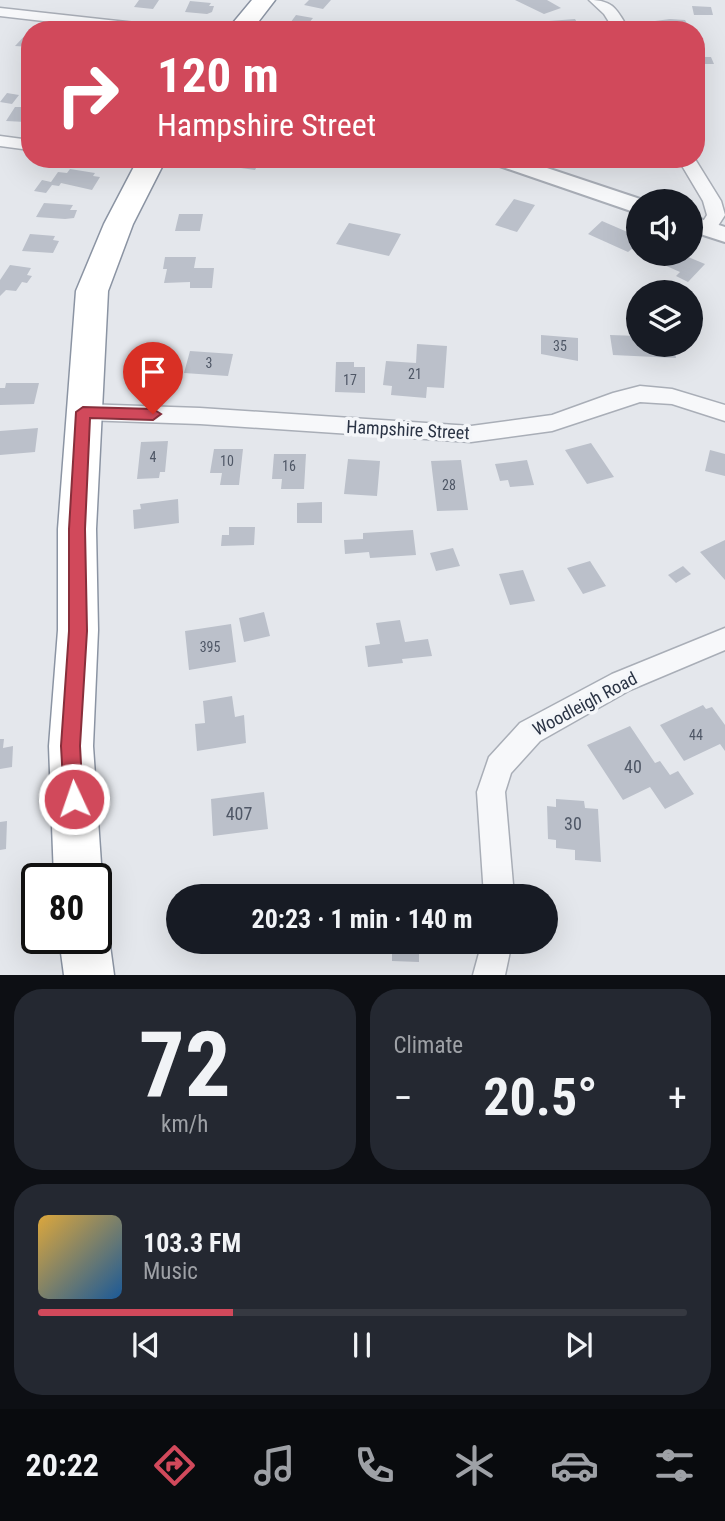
<!DOCTYPE html>
<meta charset="utf-8">
<style>
:root{--surface:#171b24;--page:#242831;--text:#f1f3f6;--muted:#9ea1a6;--line:#363941;--accent:#d1495b}
body{margin:0;font-family:"Roboto Condensed",sans-serif;background:var(--page);color:var(--text);height:100vh;display:flex;flex-direction:column;font-size:26px;white-space:nowrap}
*{box-sizing:border-box;margin:0}
p{font-size:23px;color:var(--muted)}
.icon{flex:none;width:38px;height:38px;fill:none;stroke:currentColor;stroke-width:2;stroke-linecap:round;stroke-linejoin:round}
.map{position:relative;height:975px;overflow:hidden}
.side{display:flex;flex-direction:column;gap:14px;padding:14px;background:#0d0f14;flex:1}
.side>*{flex:none}
.guide{position:absolute;left:21px;top:21px;width:684px;height:147px;border-radius:28px;box-shadow:0 7px 28px #0002;background:#d1495b;color:#fff;overflow:hidden}
.fabs{position:absolute;left:626px;top:189px;display:grid;gap:14px}
.fabs a{display:grid;place-items:center;width:77px;height:77px;border-radius:50%;background:var(--surface);box-shadow:0 7px 28px #0002;font-size:35px}
.speed{position:absolute;left:21px;top:863px;display:flex;gap:14px;font-size:35px;font-weight:700;text-align:center}
.speed>*{display:grid;place-content:center;width:91px;height:91px;border-radius:50%;background:var(--surface);box-shadow:0 7px 28px #0002;line-height:1}
.speed .limit{border:4px solid #111;border-radius:10px;background:#fff;color:#111}
.pin{position:absolute;display:grid;place-items:center;width:60px;height:60px;color:#fff;margin:-72px -30px;border-radius:50% 50% 50% 0;rotate:-45deg;box-shadow:0 0 7px #0007}
.pin .icon{rotate:45deg}
.me{position:absolute;width:77px;margin:-38px;rotate:357deg;stroke-linejoin:round;filter:drop-shadow(0 0 5px #0008)}
.turn{display:flex;align-items:center;gap:24px;height:147px;padding:0 21px;font-size:32px}
.turn .icon{width:91px;height:91px;stroke-width:2.5}
.turn b{display:block;font-size:49px;line-height:60px}
.big{font-size:52px;font-weight:700;line-height:1.1}
.side .card{flex:1;display:flex;flex-direction:column;justify-content:center;gap:10px;min-width:0;padding:0 24px;border-radius:28px;background:var(--page)}
.side .dial{align-items:center;gap:0}
.dial b{font-size:91px;line-height:1}
.song{display:flex;align-items:center;gap:21px}
.cover{width:84px;height:84px;border-radius:10px;background:linear-gradient(135deg,hsl(40 70% 55%),hsl(210 70% 35%))}
.played{height:7px;border-radius:4px;background:linear-gradient(90deg,var(--accent) 30%,var(--line) 30%)}
.keys{display:flex;justify-content:space-around;direction:ltr}
.heat{display:flex;justify-content:space-between;align-items:center;font-size:38px;direction:ltr}
.side .tiles{flex:1;display:grid;gap:14px;grid-template-columns:1fr 1fr}
.card:last-child{grid-column:span 2}
.trip{position:absolute;left:166px;top:884px;width:392px;height:70px;border-radius:35px;background:var(--surface);box-shadow:0 7px 28px #0002;font-weight:700;line-height:70px;text-align:center}
.tab-bar{display:flex;height:112px;justify-content:space-around;align-items:center;background:#090b0e;color:var(--muted)}
.tab-bar .icon{width:49px;height:49px}
.tab-bar .current{color:var(--accent)}
.tab-bar b{font-size:32px;color:var(--text)}
.map>svg:first-child{display:block}
.building{fill:#bbc0ca}
.lines{fill:none;stroke-linecap:round;stroke-linejoin:round}
.minor-casing{stroke:#a9aeb7;stroke-width:3}
.tertiary-casing{stroke:#a9aeb7;stroke-width:4}
.trunk-casing{stroke:#8b94a3;stroke-width:3}
.minor{fill:#f7f8fa;fill-rule:evenodd}
.tertiary{fill:#f7f8fa;fill-rule:evenodd}
.trunk{fill:#fff;fill-rule:evenodd}
.route{fill:#d1495b;stroke:#882f3b;stroke-width:2}
.labels{text-anchor:middle;stroke-width:7;stroke-linejoin:round;paint-order:stroke}
.number-label{font-size:14px;fill:#4f5766}
.street-label{font-size:18px;fill:#2b3445;stroke:#f4f6f9}
.near-number-label{font-size:18px;fill:#4f5766}
</style>
<div class="map">
<svg width="725" height="975" viewBox="0 0 725 975">
<rect width="100%" height="100%" fill="#e4e7ec"/>
<path class="building" d="M139,0H159L153,9L134,7Z
M309,0H331L323,9L304,5Z
M515,0H547L561,8L544,14Z
M190,1L211,3L209,6H214L212,12L207,14L185,12Z
M692,6L711,7L713,15H694Z
M296,15L313,18L304,29L285,30Z
M575,19L578,24L573,25L575,30H553L549,21Z
M670,19L685,20L691,30H664L655,21Z
M30,30V47L15,46Z
M696,57H711L714,64H696Z
M7,93L19,95L12,104L0,102Z
M24,102H30V115L26,122L6,121L15,107H21Z
M209,159H261L255,170L206,163Z
M617,159H638L641,166H619Z
M70,169L95,173L93,176L100,177L92,190L61,183L59,186L52,185L46,193L34,191L42,180L51,182L58,172L67,173Z
M514,199L535,205L517,232L495,225Z
M44,203L73,205L70,210H77L74,218L65,219L36,217Z
M179,214H203L200,231H175Z
M602,221L639,237V243L628,252L588,234Z
M349,223L401,234L389,256L336,244Z
M30,234L55,236L53,240L59,241L53,253L22,251Z
M650,254H681L705,264L688,282L676,276L680,272L646,257Z
M165,257H196L194,268H214L212,288H190V282L164,283L167,269H163Z
M10,265L31,268L27,275L32,276L27,283L22,282L16,291L6,290L0,296V280Z
M541,335L578,338V361L541,354Z
M610,335L639,336V345H674L676,358L613,355Z
M417,344L447,346L444,388L427,387L426,398L391,395L392,386L383,385L386,361L416,363Z
M190,351L233,354L228,376L184,373Z
M336,362H354V367H365V393L335,392Z
M6,383H39L34,404L0,405V388H5Z
M38,428L35,452L0,455V431Z
M168,441L165,472H160L159,478L137,479L141,442Z
M591,443L614,477L587,484L565,450Z
M214,449H243L239,485H220L222,473H210Z
M710,450L725,454V476L705,471Z
M274,454H306L304,489H281L282,479H272Z
M348,459L380,461L377,496L344,494Z
M461,460L468,510L437,511L431,461Z
M527,460L534,485L510,487L508,480L500,481L495,464Z
M178,499L179,523L134,529L133,510L141,509L140,504Z
M322,502V523H297V503Z
M229,527H255L254,545L221,546L222,535H229Z
M413,530L416,555L370,558L369,552L345,554L344,540L363,539V533Z
M725,540V580L700,552Z
M453,548L460,566L436,571L430,553Z
M590,561L606,586L583,594L567,568Z
M683,566L691,574L676,583L668,575Z
M523,570L535,601L510,605L499,574Z
M264,612L270,636L244,642L239,618Z
M400,620L405,642L428,639L432,656L402,659L403,663L368,667L365,646L380,644L376,623Z
M231,624L236,662L189,670L185,631Z
M232,696L235,717L244,715L246,743L197,751L195,724L205,723L203,701Z
M703,705L706,709L712,707L725,725V751L720,744L684,761L660,725Z
M630,726L655,763L660,761L670,775L678,771L694,794L665,809L650,787L623,800L587,745Z
M0,739H4L3,748L13,746L12,767L0,769Z
M264,792L268,829L213,836L211,799Z
M556,799L584,801L585,808L598,809L601,862L575,860V850L556,848V840L548,839L547,806L556,807Z
M7,821L6,849L0,850V822Z
M392,942H419V962L392,961Z"/>
<g class="lines">
<g class="minor-casing">
<path id="minor" d="M589,0C614,0 617,10 629,30H614L604,14Z
M0,8L163,26L170,30H121L0,16Z
M0,136L30,140V150L0,146Z
M678,159H695L721,201L725,215L714,232L708,234L699,228L707,215L703,201Z
M640,386L672,389L725,405V421L672,404L640,402L552,431L471,442L200,424L83,420L75,417L72,412L75,407L83,404L200,408L471,426L552,415L613,393Z
M725,628V650L630,690L540,741L511,773L505,792L514,896H484L477,792L489,757L520,723L612,674Z
M482,942H512L505,975H473Z"/>
</g>
<g class="tertiary-casing">
<path id="tertiary" d="M488,159H520L646,201H639V213L631,211L491,163Z
M691,216L725,227V242L691,231Z"/>
</g>
<g class="trunk-casing">
<path id="trunk" d="M252,0H275L252,30H227Z
M138,159H166L133,224L108,291L96,529L98,630L93,746L102,878L96,892V878H54L49,746L58,630V529L76,291L104,224Z
M96,918L101,921L109,938L114,975H64L59,938H96Z"/>
</g>
<use href="#minor" class="minor"/>
<use href="#tertiary" class="tertiary"/>
<use href="#trunk" class="trunk"/>
</g>
<path class="route" d="M83,407L153,409L161,414L153,420L90,418L85,529L87,631L80,746L83,799L80,806L74,808L67,806L64,799L61,746L69,631V529L76,412Z"/>
<g class="labels">
<g class="number-label">
<text x="560" y="351">35</text>
<text x="209" y="368">3</text>
<text x="415" y="379">21</text>
<text x="350" y="385">17</text>
<text x="153" y="462">4</text>
<text x="227" y="466">10</text>
<text x="289" y="471">16</text>
<text x="449" y="490">28</text>
<text x="210" y="652">395</text>
<text x="696" y="740">44</text>
</g>
<g class="street-label">
<text transform="translate(408 430) rotate(3)" y="6">Hampshire Street</text>
<text transform="translate(585 704) rotate(-28)" y="6">Woodleigh Road</text>
</g>
<g class="near-number-label">
<text x="633" y="773">40</text>
<text x="239" y="820">407</text>
<text x="573" y="830">30</text>
</g>
</g>
</svg>
<div class="fabs">
<a><svg class="icon" aria-label="sound" viewBox="0 0 24 24"><path d="M4 9h4l5-4v14l-5-4H4zM17 9q2 3 0 6"/></svg></a>
<a><svg class="icon" aria-label="layers" viewBox="0 0 24 24"><path d="M12 4l9 5-9 5-9-5zM3 14l9 5 9-5"/></svg></a>
</div>
<div class="speed"><div class="limit">80</div></div>
<div class="pin" style="left:153px;top:414px;background:#d93025"><svg class="icon" aria-label="arrive" viewBox="0 0 24 24"><path d="M6 21V4h12l-3 4 3 4H6"/></svg></div>
<svg class="me" style="left:74px;top:799px" viewBox="-20 -20 40 40"><circle r="17" fill="#d1495b" stroke="#fff" stroke-width="3"/><path d="M0-11L8 9 0 5-8 9z" fill="#fff"/></svg>
<div class="trip">20:23 · 1 min · 140 m</div>
<div class="guide">
<div class="turn"><svg class="icon" aria-label="right" viewBox="0 0 24 24"><path d="M7 20v-9h11M14 6l5 5-5 5"/></svg><div><b>120 m</b>Hampshire Street</div></div>
</div>
</div>
<section class="side">
<div class="tiles">
<div class="card dial"><b>72</b><p>km/h</p></div>
<div class="card"><p>Climate</p>
<div class="heat"><a>−</a><b class="big">20.5°</b><a>+</a></div>
</div>
<div class="card">
<div class="song"><i class="cover"></i><div><b>103.3 FM</b><p>Music</p></div></div>
<div class="played"></div>
<div class="keys"><svg class="icon" aria-label="previous" viewBox="0 0 24 24"><path d="M18 5L8 12l10 7zM5 5v14"/></svg><svg class="icon" aria-label="pause" viewBox="0 0 24 24"><path d="M8 5v14M16 5v14"/></svg><svg class="icon" aria-label="next" viewBox="0 0 24 24"><path d="M6 5l10 7-10 7zM19 5v14"/></svg></div>
</div>
</div>
</section>
<nav class="tab-bar">
<b>20:22</b>
<svg class="icon current" aria-label="directions" viewBox="0 0 24 24"><path d="M12 3l9 9-9 9-9-9zM9 14v-3h6M13 9l2 2-2 2"/></svg>
<svg class="icon" aria-label="music" viewBox="0 0 24 24"><path d="M9 18V5l10-2v13"/><circle cx="6" cy="18" r="3"/><circle cx="16" cy="16" r="3"/></svg>
<svg class="icon" aria-label="phone" viewBox="0 0 24 24"><path d="M5 4h4l2 5-3 2q2 4 5 5l2-3 5 2v4C11 20 4 13 5 4z"/></svg>
<svg class="icon" aria-label="climate" viewBox="0 0 24 24"><path d="M12 3v18M4 7l16 10M4 17L20 7"/></svg>
<svg class="icon" aria-label="car" viewBox="0 0 24 24"><path d="M5 17H2v-5l4-1 3-4h7l3 4 3 1v5h-3M9 17h6M6 11h13"/><circle cx="7" cy="17" r="2"/><circle cx="17" cy="17" r="2"/></svg>
<svg class="icon" aria-label="filters" viewBox="0 0 24 24"><path d="M4 7h16M4 17h16"/><circle cx="9" cy="7" r="2"/><circle cx="15" cy="17" r="2"/></svg>
</nav>
